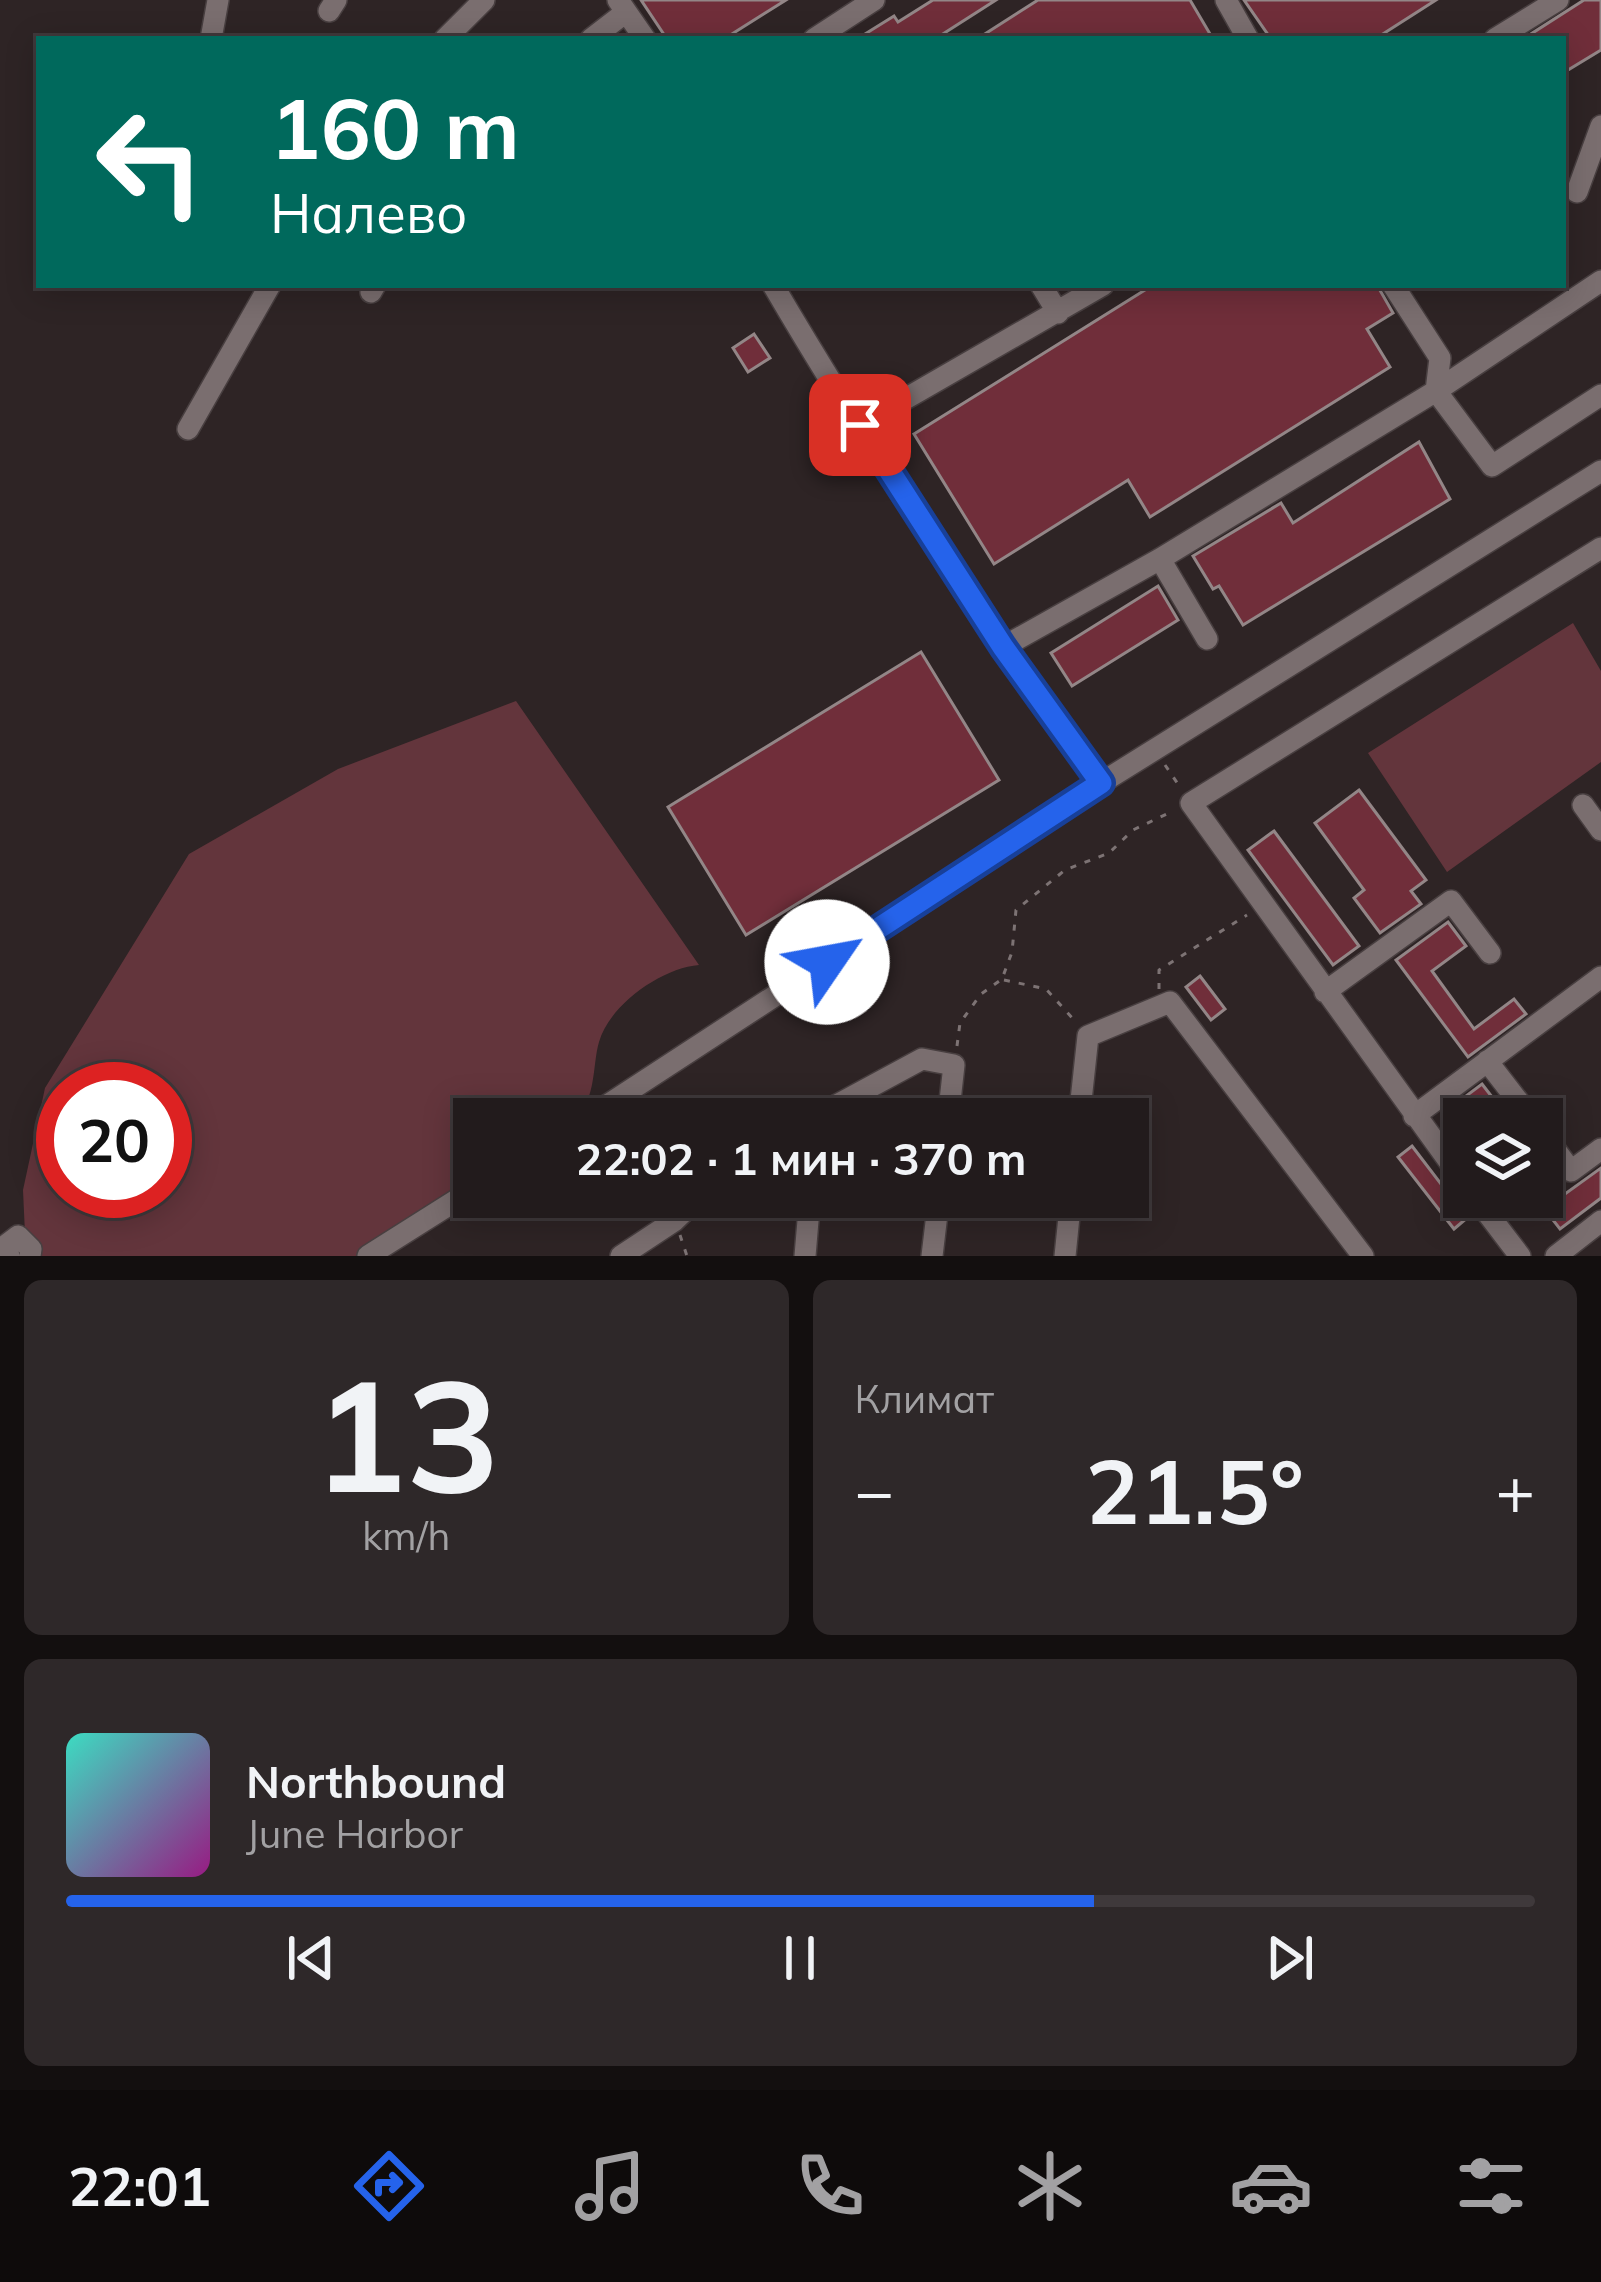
<!DOCTYPE html>
<html lang="ru">
<meta charset="utf-8">
<style>
:root{--surface:#221b1c;--page:#2e2829;--text:#f1f3f6;--muted:#a2a1a3;--line:#3f393b;--accent:#2563eb}
body{margin:0;font-family:Mulish,sans-serif;background:var(--page);color:var(--text);height:100vh;display:flex;flex-direction:column;font-size:45px;white-space:nowrap}
*{box-sizing:border-box;margin:0}
p{font-size:39px;color:var(--muted)}
.icon{flex:none;width:66px;height:66px;fill:none;stroke:currentColor;stroke-width:2;stroke-linecap:round;stroke-linejoin:round}
.map{position:relative;height:1256px;overflow:hidden}
.sheet{display:flex;flex-direction:column;gap:24px;padding:24px;background:#130f0f;flex:1}
.sheet>*{flex:none}
.hud{position:absolute;left:36px;top:36px;width:1530px;height:252px;border-radius:0px;box-shadow:0 6px 30px #0003,0 0 0 3px var(--line);background:#00695c;color:#fff;overflow:hidden}
.fabs{position:absolute;left:1443px;top:1098px;display:grid;gap:24px}
.fabs a{display:grid;place-items:center;width:120px;height:120px;border-radius:0px;background:var(--surface);box-shadow:0 6px 30px #0003,0 0 0 3px var(--line);font-size:60px}
.speed{position:absolute;left:36px;top:1062px;display:flex;gap:24px;font-size:60px;font-weight:700;text-align:center}
.speed>*{display:grid;place-content:center;width:156px;height:156px;border-radius:50%;background:var(--surface);box-shadow:0 6px 30px #0003,0 0 0 3px var(--line);line-height:1}
.speed .limit{border:18px solid #d22;background:#fff;color:#111}
.pin{position:absolute;display:grid;place-items:center;width:102px;height:102px;color:#fff;margin:-51px;border-radius:24px;box-shadow:0 6px 18px #0006}
.me{position:absolute;width:132px;margin:-66px;rotate:57deg;stroke-linejoin:round;filter:drop-shadow(0 0 9px #0008)}
.turn{display:flex;align-items:center;gap:42px;height:252px;padding:0 36px;font-size:54px}
.turn .icon{width:156px;height:156px;stroke-width:2.5}
.turn b{display:block;font-size:84px;line-height:102px}
.big{font-size:90px;font-weight:700;line-height:1.1}
.sheet .card{flex:1;display:flex;flex-direction:column;justify-content:center;gap:18px;min-width:0;padding:0 42px;border-radius:18px;background:var(--page)}
.sheet .dial{align-items:center;gap:0}
.dial b{font-size:156px;line-height:1}
.song{display:flex;align-items:center;gap:36px}
.cover{width:144px;height:144px;border-radius:18px;background:linear-gradient(135deg,hsl(170 70% 55%),hsl(310 70% 35%))}
.played{height:12px;border-radius:6px;background:linear-gradient(90deg,var(--accent) 70%,var(--line) 70%)}
.keys{display:flex;justify-content:space-around;direction:ltr}
.heat{display:flex;justify-content:space-between;align-items:center;font-size:66px;direction:ltr}
.sheet .tiles{flex:1;display:grid;gap:24px;grid-template-columns:1fr 1fr}
.card:last-child{grid-column:span 2}
.trip{position:absolute;left:453px;top:1098px;width:696px;height:120px;border-radius:0px;background:var(--surface);box-shadow:0 6px 30px #0003,0 0 0 3px var(--line);font-weight:700;line-height:120px;text-align:center}
.tabs{display:flex;height:192px;justify-content:space-around;align-items:center;background:#0e0b0b;color:var(--muted)}
.tabs .icon{width:84px;height:84px}
.tabs .on{color:var(--accent)}
.tabs b{font-size:54px;color:var(--text)}
.map>svg:first-child{display:block}
.green{fill:#63353c;fill-rule:evenodd}
.building{fill:#702e3a;stroke:#938687;stroke-width:3}
.lines{fill:none;stroke-linecap:round;stroke-linejoin:round}
.minor-casing{stroke:#483f40;stroke-width:24}
.path{stroke:#7d7374;stroke-width:3;stroke-dasharray:6 9;stroke-linecap:butt}
.minor{stroke:#7a6e6f;stroke-width:21}
.route-casing{stroke:#184099;stroke-width:30}
.route{stroke:#2563eb;stroke-width:21}
</style>
<div class="map">
<svg width="1601" height="1256" viewBox="0 0 1601 1256">
<rect width="100%" height="100%" fill="#2e2425"/>
<path class="green" d="M1573,623L1601,671V762L1447,872L1368,753Z
M516,701L699,965C662,968 610,1004 599,1042C592,1064 597,1110 569,1119C551,1124 496,1119 474,1119V1181L360,1256H26L23,1190L45,1088L189,854L338,769ZM63,1089H165V1191H63Z"/>
<path class="building" d="M641,0H786L724,39H667Z
M933,0H996L935,39H857L894,16L898,22Z
M1038,0H1190L1213,39H977Z
M1244,0H1436L1375,39H1271Z
M1584,0H1601V50L1563,73V39H1523Z
M1153,285H1377L1393,313L1367,329L1390,367L1150,517L1128,480L994,564L914,434Z
M754,334L770,358L748,372L733,348Z
M1419,442L1450,499L1243,625L1219,586L1213,589L1193,556L1281,503L1293,523Z
M1158,586L1178,620L1072,686L1051,653Z
M921,652L999,780L746,935L668,807Z
M1359,790L1426,880L1411,891L1421,904L1380,933L1354,898L1364,890L1315,823Z
M1274,831L1359,946L1333,965L1248,850Z
M1448,922L1466,946L1432,971L1474,1029L1514,999L1526,1014L1468,1057L1396,960Z
M1200,976L1225,1009L1211,1020L1186,987Z
M1482,1084L1509,1119H1476L1462,1099Z
M1412,1146L1467,1218L1454,1229L1398,1157Z
M1542,1163L1565,1194L1601,1168V1198L1560,1229L1535,1197H1542Z"/>
<g class="lines">
<g class="minor-casing">
<path id="minor" d="M618,0L645,39
M1226,0L1248,39
M329,11L336,0
M211,39L218,0
M445,39L484,0
M591,39L626,12
M814,39L874,0
M1495,39L1558,0
M1577,192L1601,126
M773,285C873,456 985,622 1101,783
M1041,285L1058,313
M1393,285L1440,358L1436,391L1492,466L1601,395
M371,292L375,285
M860,425L1103,285
M188,429L270,285
M1160,559L1207,639
M1003,647L1160,559L1436,391L1601,281
M1583,805L1601,830
M1325,992L1451,901L1490,953
M1487,1061L1532,1119
M1414,1116L1601,977
M586,1119L1101,783L1601,471
M811,1119L922,1059L954,1065L948,1119
M1079,1119L1088,1036L1170,1002L1363,1256
M1542,1132L1571,1171L1601,1149
M1464,1182L1191,803L1601,548
M1475,1197L1520,1256
M9,1256L5,1246L18,1236L31,1249L30,1256
M368,1256L474,1189
M621,1256L674,1221L699,1197
M805,1256L810,1197
M932,1256L939,1197
M1065,1256L1071,1197
M1556,1256L1601,1221"/>
</g>
<path class="path" d="M1165,765L1180,787
M1004,980L1046,989L1075,1021
M1159,989V970L1247,915
M957,1046L960,1023L981,994L1002,979L1012,952L1016,910L1065,870L1109,853L1133,830L1173,811
M680,1235L687,1256"/>
<use href="#minor" class="minor"/>
</g>
<g class="lines">
<g class="route-casing">
<path id="route" d="M827,962L1101,783L1003,647L860,425"/>
</g>
<use href="#route" class="route"/>
</g>
</svg>
<div class="fabs">
<a><svg class="icon" aria-label="layers" viewBox="0 0 24 24"><path d="M12 4l9 5-9 5-9-5zM3 14l9 5 9-5"/></svg></a>
</div>
<div class="speed"><div class="limit">20</div></div>
<div class="pin" style="left:860px;top:425px;background:#d93025"><svg class="icon" aria-label="arrive" viewBox="0 0 24 24"><path d="M6 21V4h12l-3 4 3 4H6"/></svg></div>
<svg class="me" style="left:827px;top:962px" viewBox="-20 -20 40 40"><circle r="19" fill="#fff"/><path d="M0-13L10 11 0 6-10 11z" fill="#2563eb"/></svg>
<div class="trip">22:02 · 1 мин · 370 m</div>
<div class="hud">
<div class="turn"><svg class="icon" aria-label="left" viewBox="0 0 24 24"><path d="M17 20v-9H6M10 6l-5 5 5 5"/></svg><div><b>160 m</b>Налево</div></div>
</div>
</div>
<section class="sheet">
<div class="tiles">
<div class="card dial"><b>13</b><p>km/h</p></div>
<div class="card"><p>Климат</p>
<div class="heat"><a>−</a><b class="big">21.5°</b><a>+</a></div>
</div>
<div class="card">
<div class="song"><i class="cover"></i><div><b>Northbound</b><p>June Harbor</p></div></div>
<div class="played"></div>
<div class="keys"><svg class="icon" aria-label="previous" viewBox="0 0 24 24"><path d="M18 5L8 12l10 7zM5 5v14"/></svg><svg class="icon" aria-label="pause" viewBox="0 0 24 24"><path d="M8 5v14M16 5v14"/></svg><svg class="icon" aria-label="next" viewBox="0 0 24 24"><path d="M6 5l10 7-10 7zM19 5v14"/></svg></div>
</div>
</div>
</section>
<nav class="tabs">
<b>22:01</b>
<svg class="icon on" aria-label="directions" viewBox="0 0 24 24"><path d="M12 3l9 9-9 9-9-9zM9 14v-3h6M13 9l2 2-2 2"/></svg>
<svg class="icon" aria-label="music" viewBox="0 0 24 24"><path d="M9 18V5l10-2v13"/><circle cx="6" cy="18" r="3"/><circle cx="16" cy="16" r="3"/></svg>
<svg class="icon" aria-label="phone" viewBox="0 0 24 24"><path d="M5 4h4l2 5-3 2q2 4 5 5l2-3 5 2v4C11 20 4 13 5 4z"/></svg>
<svg class="icon" aria-label="climate" viewBox="0 0 24 24"><path d="M12 3v18M4 7l16 10M4 17L20 7"/></svg>
<svg class="icon" aria-label="car" viewBox="0 0 24 24"><path d="M5 17H2v-5l4-1 3-4h7l3 4 3 1v5h-3M9 17h6M6 11h13"/><circle cx="7" cy="17" r="2"/><circle cx="17" cy="17" r="2"/></svg>
<svg class="icon" aria-label="filters" viewBox="0 0 24 24"><path d="M4 7h16M4 17h16"/><circle cx="9" cy="7" r="2"/><circle cx="15" cy="17" r="2"/></svg>
</nav>
